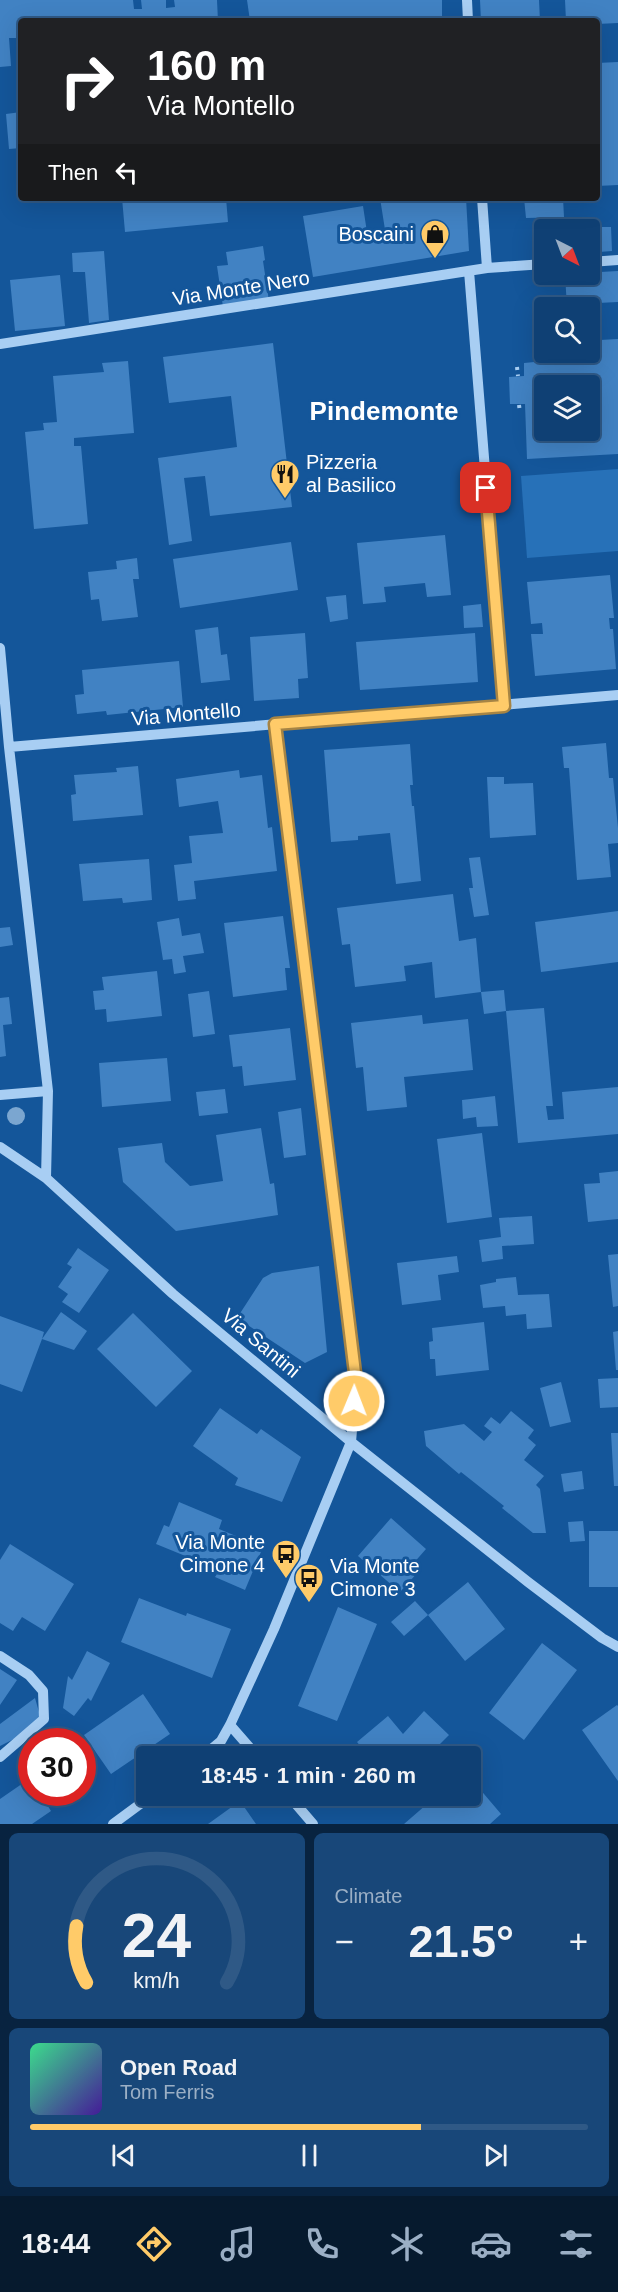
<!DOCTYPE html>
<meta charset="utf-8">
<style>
:root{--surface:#0f4074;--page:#184779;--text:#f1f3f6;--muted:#9bafc5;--line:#2f5986;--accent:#ffcb69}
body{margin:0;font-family:Helvetica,sans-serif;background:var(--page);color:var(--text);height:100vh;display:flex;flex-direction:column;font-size:22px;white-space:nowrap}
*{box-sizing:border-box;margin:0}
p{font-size:20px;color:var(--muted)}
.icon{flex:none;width:33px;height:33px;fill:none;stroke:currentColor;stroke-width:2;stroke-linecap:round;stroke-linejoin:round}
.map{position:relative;height:1824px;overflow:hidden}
.drawer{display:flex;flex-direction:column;gap:9px;padding:9px;background:#082340;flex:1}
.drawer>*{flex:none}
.hud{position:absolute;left:18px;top:18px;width:582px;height:183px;border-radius:6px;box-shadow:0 6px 24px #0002,0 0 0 2px var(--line);background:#202124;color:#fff;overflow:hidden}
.needle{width:39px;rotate:138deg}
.fabs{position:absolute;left:534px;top:219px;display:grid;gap:12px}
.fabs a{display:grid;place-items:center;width:66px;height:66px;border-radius:6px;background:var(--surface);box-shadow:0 6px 24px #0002,0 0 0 2px var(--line);font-size:30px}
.speed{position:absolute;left:18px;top:1728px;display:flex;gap:12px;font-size:30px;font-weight:700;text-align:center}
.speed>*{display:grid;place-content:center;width:78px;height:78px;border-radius:50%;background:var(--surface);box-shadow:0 6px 24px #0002,0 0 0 2px var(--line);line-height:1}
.speed .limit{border:9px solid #d22;background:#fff;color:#111}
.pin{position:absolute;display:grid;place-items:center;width:51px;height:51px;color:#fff;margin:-26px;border-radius:12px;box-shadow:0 3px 9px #0006}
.me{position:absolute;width:66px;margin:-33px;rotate:1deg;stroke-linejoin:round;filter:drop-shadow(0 0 4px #0008)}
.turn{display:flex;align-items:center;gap:21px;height:126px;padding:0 30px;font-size:27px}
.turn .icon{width:78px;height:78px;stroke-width:2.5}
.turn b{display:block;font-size:42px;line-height:51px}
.then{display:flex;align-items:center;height:57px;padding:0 30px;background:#0003;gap:12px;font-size:22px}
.big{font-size:45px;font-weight:700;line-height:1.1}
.drawer .widget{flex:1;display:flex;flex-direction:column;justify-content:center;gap:9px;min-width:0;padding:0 21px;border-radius:9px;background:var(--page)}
.drawer .dial{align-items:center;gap:0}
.dial svg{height:156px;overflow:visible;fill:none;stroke:var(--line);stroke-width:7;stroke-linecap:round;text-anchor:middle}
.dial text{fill:var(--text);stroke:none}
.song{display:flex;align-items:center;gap:18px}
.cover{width:72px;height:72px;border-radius:9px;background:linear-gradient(135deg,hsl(150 70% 55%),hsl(260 70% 35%))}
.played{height:6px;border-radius:3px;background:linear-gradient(90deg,var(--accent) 70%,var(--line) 70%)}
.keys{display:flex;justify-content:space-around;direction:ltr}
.heat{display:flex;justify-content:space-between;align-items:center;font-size:33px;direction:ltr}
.drawer .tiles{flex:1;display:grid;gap:9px;grid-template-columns:1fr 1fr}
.widget:last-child{grid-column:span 2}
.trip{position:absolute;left:136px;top:1746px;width:345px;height:60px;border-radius:6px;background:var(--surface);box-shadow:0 6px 24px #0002,0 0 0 2px var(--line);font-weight:700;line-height:60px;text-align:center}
.tab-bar{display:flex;height:96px;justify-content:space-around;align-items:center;background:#061a2e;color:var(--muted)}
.tab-bar .icon{width:42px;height:42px}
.tab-bar .active{color:var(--accent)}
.tab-bar b{font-size:27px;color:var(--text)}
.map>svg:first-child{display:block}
.green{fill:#2771b8}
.building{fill:#4182c3;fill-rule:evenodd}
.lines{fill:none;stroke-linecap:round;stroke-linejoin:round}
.path{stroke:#a8cef3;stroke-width:4;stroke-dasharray:3 4.5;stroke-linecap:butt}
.minor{stroke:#a8cef3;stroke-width:10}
.tree{fill:#7ba6d0}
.route-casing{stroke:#a68444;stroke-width:15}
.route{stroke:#ffcb69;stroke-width:10}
.labels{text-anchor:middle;stroke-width:6;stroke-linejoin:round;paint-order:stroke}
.poi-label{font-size:20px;fill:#fff;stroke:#14569a;text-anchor:end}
.street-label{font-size:20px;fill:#fff;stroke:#14569a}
.district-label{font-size:26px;font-weight:bold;fill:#fff;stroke:#14569a}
</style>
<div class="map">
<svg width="618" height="1824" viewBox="0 0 618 1824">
<rect width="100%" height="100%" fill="#14569a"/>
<path class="green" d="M618,469V551L527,558L521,476Z"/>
<path class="building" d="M0,0H133L134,9H142L141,0H166V8L175,7L174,0H217L218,21H21V38H9L11,66L0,67Z
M247,0H442V21H250Z
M480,0H539L540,21H481Z
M565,0H618V23L597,24V21H566Z
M618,62V185L597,186V63Z
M21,112V148L9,149L6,114Z
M122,198H226L228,222L125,232Z
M380,198H466L469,251L313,277L303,216L363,206L368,239L386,236Z
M524,198H563L564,217L526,218Z
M598,227H611L612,251L599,252Z
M263,246L265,260L263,261L269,301L223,307L217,266L228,265L226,252Z
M104,251L109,320L89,323L85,272H73L72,253Z
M618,271V302L598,303L600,340L618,339V454L527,459L525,404H510L509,377L524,376V363L545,361V352H590V308H567L565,274ZM544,386H590V430H544Z
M60,275L65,326L15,331L10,280Z
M273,343L292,507L210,516L205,476L184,478L192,541L169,545L158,458L237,447L231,396L169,403L163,357Z
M128,361L134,433L74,438V446H81L88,524L34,529L25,432L44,430L43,423L57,422L53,376L104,372L102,363Z
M445,535L451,595L427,597L425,583L384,587L386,602L363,604L357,543Z
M291,542L298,590L180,608L173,559Z
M137,558L139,579H133L138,617L102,621L99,599L91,600L88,572L117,569L116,561Z
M610,575L614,618H609L610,629H613L616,669L535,676L531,634H543L542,623L531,624L527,582Z
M346,595L348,619L330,622L326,597Z
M481,604L483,627L464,628L463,606Z
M218,627L221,655L227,654L230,680L201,683L195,630Z
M305,633L308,678L298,679L299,698L254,701L250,637Z
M475,633L478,682L360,690L356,642Z
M179,661L183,707L107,715L106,711L77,714L75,695L84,694L82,670Z
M606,743L609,778H613L618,828V843L608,844L611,877L577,880L569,768H564L562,747Z
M410,744L413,785H410L412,806H414L421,881L396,884L390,833L358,836V840L331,842L324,750Z
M138,766L143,815L73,821L71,795L76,794L74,775L117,772L116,768Z
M239,770L240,778L262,775L268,828L272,827L277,871L194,881L196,899L178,901L174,865L192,863L189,836L223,833L218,801L179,807L176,779Z
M487,777H504V784L533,783L536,835L490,838Z
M480,857L489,915L474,917L469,888H473L469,858Z
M149,859L152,900L123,903L122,898L83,901L79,864Z
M453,894L459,941L476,938L481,992L435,998L432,962L404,966L406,981L355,987L350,944L342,945L337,908Z
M618,911V962L541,972L535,922Z
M283,916L290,968H285L287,990L233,997L224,923Z
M179,918L182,936L200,933L204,953L183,956L186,972L174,974L172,959L163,960L157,922Z
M10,927L13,945L0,947V928Z
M157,971L162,1016L107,1022L106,1009L95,1010L93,991L104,990L102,977Z
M504,990L506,1011L484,1014L481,992Z
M209,991L215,1034L193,1037L188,994Z
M9,997L12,1024L3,1025L6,1056L0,1057V998Z
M544,1008L553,1106H546L548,1120L564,1119L562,1092L618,1087V1134L518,1143L506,1011Z
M422,1015L423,1024L468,1019L473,1070L404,1077L407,1107L367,1111L363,1067L356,1068L351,1023Z
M290,1028L296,1080L244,1086L242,1066L233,1067L229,1035Z
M167,1058L171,1101L102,1107L99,1063Z
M225,1089L228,1113L199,1116L196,1092Z
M495,1096L498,1126L477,1127L476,1117L463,1119L462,1100Z
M301,1108L306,1155L284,1158L278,1112Z
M261,1128L270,1184L274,1183L278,1215L176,1231L123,1182L118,1148L162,1143L165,1162L190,1186L223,1181L216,1135Z
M482,1133L492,1217L447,1223L437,1139Z
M618,1171V1219L588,1222L584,1184L600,1183L599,1173Z
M532,1216L534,1244L502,1246L503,1259L482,1262L479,1240L501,1237L499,1218Z
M78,1248L109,1270L79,1313L62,1302L68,1294L58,1287L72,1267L67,1264Z
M618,1254V1306L613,1307L608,1255Z
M457,1256L459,1272L438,1275L441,1300L402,1305L397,1263Z
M319,1266L327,1352L305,1363L237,1318L263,1278L272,1273Z
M516,1277L518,1295L549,1294L552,1327L527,1329L526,1314L506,1316L505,1306L483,1308L480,1285L496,1282V1279Z
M61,1312L87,1331L74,1350L42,1339L22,1392L0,1384V1316L44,1332L42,1339Z
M133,1313L192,1371L156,1407L97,1349Z
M484,1322L489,1370L436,1376L435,1359H430L429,1342L433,1341L432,1328Z
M618,1331V1370H616L613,1332Z
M618,1378V1407L600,1408L598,1379Z
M561,1382L571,1422L550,1427L540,1388Z
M220,1408L257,1434L261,1429L301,1457L282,1502L235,1485L238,1478L193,1446Z
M511,1411L534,1430L528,1438L536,1445L524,1460L544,1476L536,1485L540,1489L546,1533H533L502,1508L504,1506L461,1472L459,1474L426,1446L424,1431L464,1424L484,1441L492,1432L484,1426L491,1417L500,1424Z
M611,1433H618V1486H614Z
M582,1471L584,1489L564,1492L561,1474Z
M179,1502L222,1520L219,1529L263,1547L245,1590L215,1577L217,1574L203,1568L205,1564L156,1544L164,1525L169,1527Z
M391,1518L426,1549L412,1565L419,1571L400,1592L358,1556Z
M583,1521L585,1541L570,1542L568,1522Z
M589,1531H618V1587H589Z
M10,1544L74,1584L45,1631L22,1617L13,1631L0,1623V1560Z
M468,1582L505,1629L465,1661L428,1615Z
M139,1598L186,1616L187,1613L231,1629L212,1678L121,1642Z
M415,1601L428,1615L404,1636L391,1622Z
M338,1607L377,1624L337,1721L298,1706Z
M542,1643L577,1670L524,1740L489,1713Z
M87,1651L110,1663L91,1701L88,1698L74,1716L63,1708L68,1676L72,1680Z
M0,1669L17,1680L0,1705Z
M143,1694L170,1734L111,1774L84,1735Z
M35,1698L41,1719L16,1738L0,1746V1724Z
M617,1705L618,1706V1781L582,1730Z
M424,1711L449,1735L428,1756H369L357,1742L388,1716L403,1734Z
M29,1779L32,1782V1792H39L51,1811L32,1824H0V1799Z
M473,1781L501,1814L490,1824H404L434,1798L443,1808L457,1796H471V1783Z
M362,1796H380L368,1804Z
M240,1801L256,1824H208Z"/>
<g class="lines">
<path class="path" d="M517,367L518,376
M519,405L520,412"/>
<path class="minor" d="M467,0L468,21
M482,198L487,268
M590,262L618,260
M469,271L504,706
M0,344L487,268L544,264
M0,648L9,747L48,1091L46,1178
M9,747L618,695
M0,1095L48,1091
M0,1147L46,1178L173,1294L351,1442L528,1582L602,1638L618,1647
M0,1656L29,1675L43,1691L44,1719L0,1757
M230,1725L257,1756
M203,1756L221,1741L230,1725L274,1629L351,1442L356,1381L275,724
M289,1796L313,1824
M113,1824L151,1796"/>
</g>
<circle class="tree" cx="16" cy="1116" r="9"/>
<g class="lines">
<g class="route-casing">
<path id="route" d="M354,1401L356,1381L275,724L504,706L486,488"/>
</g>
<use href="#route" class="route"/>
</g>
<defs>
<g id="shop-pin" transform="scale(1.5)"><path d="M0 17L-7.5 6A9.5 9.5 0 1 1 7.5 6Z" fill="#ffcb69" stroke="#14569a"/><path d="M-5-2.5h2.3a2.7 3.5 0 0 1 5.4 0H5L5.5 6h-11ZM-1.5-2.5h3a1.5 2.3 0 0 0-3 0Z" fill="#111"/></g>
<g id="restaurant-pin" transform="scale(1.5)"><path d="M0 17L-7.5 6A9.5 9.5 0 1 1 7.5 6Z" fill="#ffcb69" stroke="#14569a"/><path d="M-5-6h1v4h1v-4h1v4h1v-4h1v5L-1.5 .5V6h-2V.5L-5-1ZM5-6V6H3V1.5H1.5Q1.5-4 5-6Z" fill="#111"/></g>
<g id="bus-pin" transform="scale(1.5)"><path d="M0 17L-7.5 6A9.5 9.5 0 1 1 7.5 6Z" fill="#ffcb69" stroke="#14569a"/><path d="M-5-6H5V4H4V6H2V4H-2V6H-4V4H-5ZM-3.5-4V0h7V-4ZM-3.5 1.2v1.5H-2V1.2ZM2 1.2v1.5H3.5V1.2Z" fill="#111"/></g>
</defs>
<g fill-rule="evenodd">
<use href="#shop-pin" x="435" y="234"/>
<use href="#restaurant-pin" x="285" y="474"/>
<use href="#bus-pin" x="286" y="1554"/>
<use href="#bus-pin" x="309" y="1578"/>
</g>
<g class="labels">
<g class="poi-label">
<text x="414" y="241">Boscaini</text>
<text x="306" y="469" text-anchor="start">Pizzeria<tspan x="306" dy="23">al Basilico</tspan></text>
<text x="265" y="1549">Via Monte<tspan x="265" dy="23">Cimone 4</tspan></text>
<text x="330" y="1573" text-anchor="start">Via Monte<tspan x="330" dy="23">Cimone 3</tspan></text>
</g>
<g class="street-label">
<text transform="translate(241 288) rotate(-9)" y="7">Via Monte Nero</text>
<text transform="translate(186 714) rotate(-5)" y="7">Via Montello</text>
<text transform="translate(261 1343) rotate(40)" y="7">Via Santini</text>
</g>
<g class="district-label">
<text x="384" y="420">Pindemonte</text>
</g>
</g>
</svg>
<div class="fabs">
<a><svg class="needle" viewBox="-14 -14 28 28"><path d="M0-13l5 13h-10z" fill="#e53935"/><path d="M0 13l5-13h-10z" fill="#9bafc5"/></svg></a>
<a><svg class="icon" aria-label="search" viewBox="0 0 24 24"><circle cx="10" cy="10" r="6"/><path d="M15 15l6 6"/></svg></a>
<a><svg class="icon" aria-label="layers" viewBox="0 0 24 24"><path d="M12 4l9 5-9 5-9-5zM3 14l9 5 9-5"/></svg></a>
</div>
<div class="speed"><div class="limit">30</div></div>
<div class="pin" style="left:486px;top:488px;background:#d93025"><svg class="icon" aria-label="arrive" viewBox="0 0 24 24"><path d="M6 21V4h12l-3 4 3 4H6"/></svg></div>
<svg class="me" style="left:354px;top:1401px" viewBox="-20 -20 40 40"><circle r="17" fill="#ffcb69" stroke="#fff" stroke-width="3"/><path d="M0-11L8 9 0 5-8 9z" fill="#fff"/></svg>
<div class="trip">18:45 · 1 min · 260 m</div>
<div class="hud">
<div class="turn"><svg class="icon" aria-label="right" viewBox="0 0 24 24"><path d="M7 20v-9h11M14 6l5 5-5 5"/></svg><div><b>160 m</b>Via Montello</div></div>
<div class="then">Then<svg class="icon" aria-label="left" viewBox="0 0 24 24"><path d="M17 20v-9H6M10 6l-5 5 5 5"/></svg></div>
</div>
</div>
<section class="drawer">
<div class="tiles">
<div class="widget dial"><svg viewBox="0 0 100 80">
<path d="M14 69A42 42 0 1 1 86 69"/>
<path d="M14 69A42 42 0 0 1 9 40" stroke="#ffcb69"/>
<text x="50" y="56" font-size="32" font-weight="700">24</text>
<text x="50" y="72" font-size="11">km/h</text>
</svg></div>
<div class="widget"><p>Climate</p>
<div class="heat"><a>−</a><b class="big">21.5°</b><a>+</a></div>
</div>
<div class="widget">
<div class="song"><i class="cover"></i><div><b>Open Road</b><p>Tom Ferris</p></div></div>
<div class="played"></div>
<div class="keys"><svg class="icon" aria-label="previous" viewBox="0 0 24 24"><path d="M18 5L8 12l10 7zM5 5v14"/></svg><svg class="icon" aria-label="pause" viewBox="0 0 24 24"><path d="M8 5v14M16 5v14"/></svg><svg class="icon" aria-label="next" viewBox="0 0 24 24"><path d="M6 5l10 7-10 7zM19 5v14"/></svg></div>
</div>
</div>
</section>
<nav class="tab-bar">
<b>18:44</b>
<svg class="icon active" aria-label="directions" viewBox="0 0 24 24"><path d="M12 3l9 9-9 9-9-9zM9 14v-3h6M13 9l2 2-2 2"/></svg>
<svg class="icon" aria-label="music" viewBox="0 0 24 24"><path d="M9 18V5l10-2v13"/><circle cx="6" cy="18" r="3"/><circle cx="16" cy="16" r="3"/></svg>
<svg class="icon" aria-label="phone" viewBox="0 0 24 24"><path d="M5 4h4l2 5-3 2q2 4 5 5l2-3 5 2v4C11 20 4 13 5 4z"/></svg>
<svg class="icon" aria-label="climate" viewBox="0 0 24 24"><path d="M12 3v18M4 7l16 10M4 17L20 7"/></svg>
<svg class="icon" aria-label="car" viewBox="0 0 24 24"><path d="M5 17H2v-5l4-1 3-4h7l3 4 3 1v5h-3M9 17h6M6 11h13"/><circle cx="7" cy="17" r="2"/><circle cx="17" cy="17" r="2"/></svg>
<svg class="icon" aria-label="filters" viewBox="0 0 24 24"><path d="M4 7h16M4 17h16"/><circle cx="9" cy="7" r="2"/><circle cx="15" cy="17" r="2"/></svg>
</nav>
